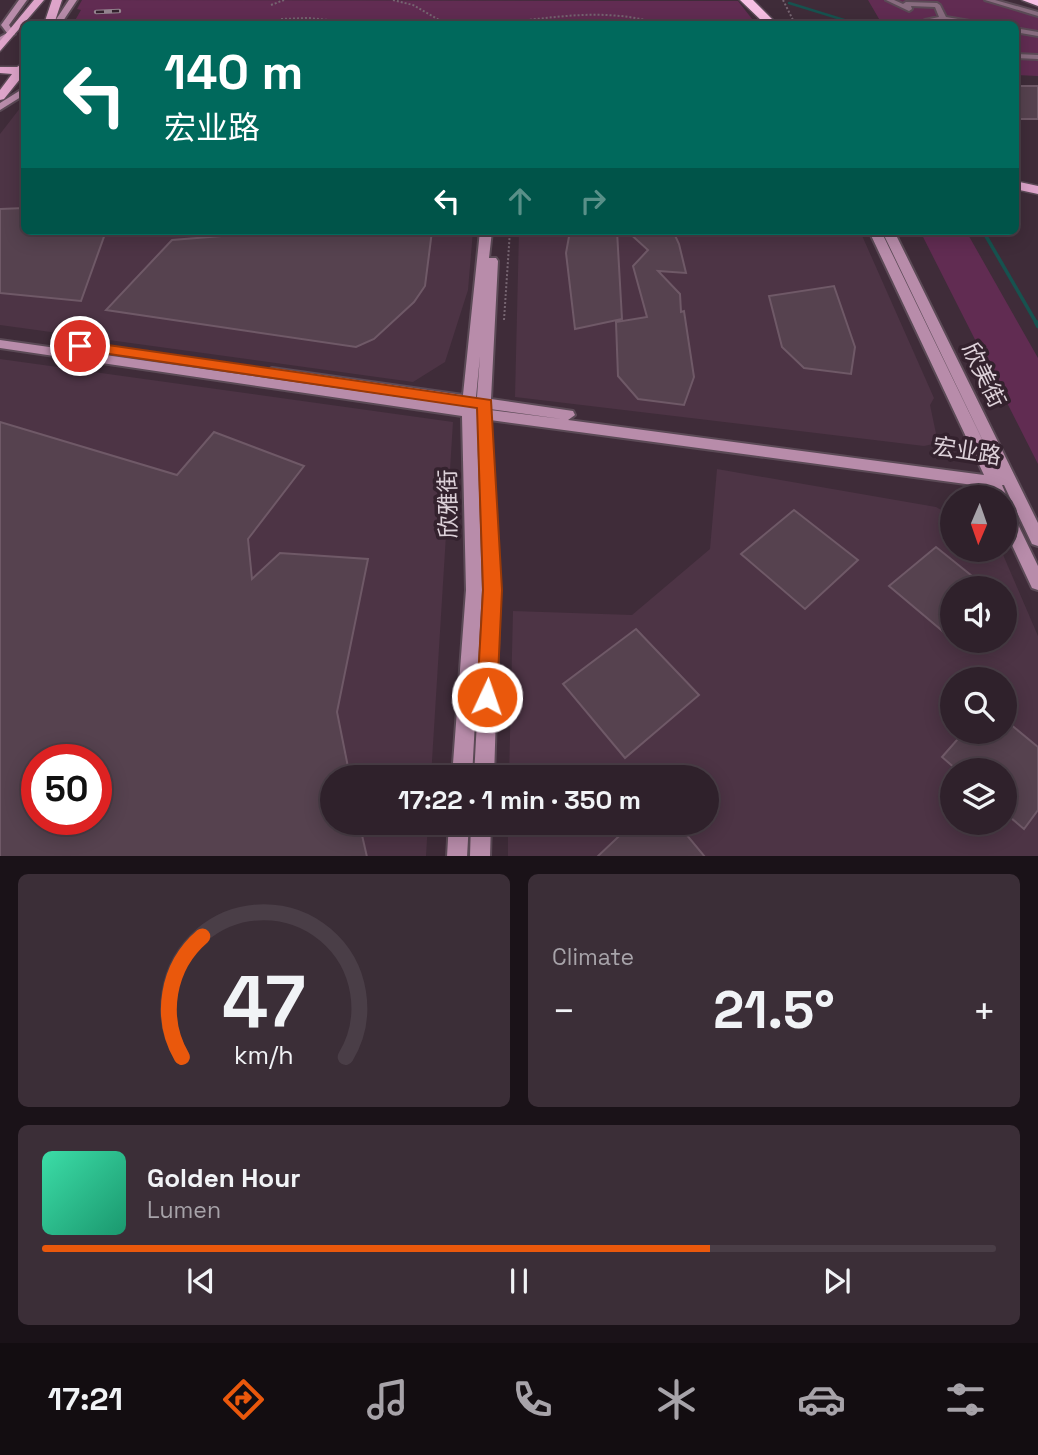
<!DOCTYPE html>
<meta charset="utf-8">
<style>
:root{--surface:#2f212b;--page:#3b2e37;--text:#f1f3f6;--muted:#a7a3a9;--line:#4a3e47;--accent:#ea580c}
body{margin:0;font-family:"Space Grotesk","Noto Sans SC",sans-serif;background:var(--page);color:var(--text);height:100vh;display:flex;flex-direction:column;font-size:26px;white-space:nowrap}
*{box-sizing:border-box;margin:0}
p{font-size:23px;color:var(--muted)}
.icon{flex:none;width:38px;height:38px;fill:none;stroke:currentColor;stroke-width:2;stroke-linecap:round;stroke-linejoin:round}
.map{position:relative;height:856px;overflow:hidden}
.drawer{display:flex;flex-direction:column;gap:18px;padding:18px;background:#1a1218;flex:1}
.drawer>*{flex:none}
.top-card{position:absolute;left:21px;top:21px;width:998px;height:214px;border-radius:10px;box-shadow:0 4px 18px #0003,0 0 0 2px var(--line);background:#00695c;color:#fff;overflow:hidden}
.needle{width:46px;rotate:182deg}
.buttons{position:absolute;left:940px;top:485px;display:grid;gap:14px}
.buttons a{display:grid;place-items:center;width:77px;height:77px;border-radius:50%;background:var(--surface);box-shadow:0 4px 18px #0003,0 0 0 2px var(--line);font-size:35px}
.speed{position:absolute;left:21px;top:744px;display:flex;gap:14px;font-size:35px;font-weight:700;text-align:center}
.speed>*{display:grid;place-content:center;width:91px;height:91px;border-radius:50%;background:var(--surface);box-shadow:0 4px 18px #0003,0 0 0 2px var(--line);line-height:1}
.speed .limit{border:10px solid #d22;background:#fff;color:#111}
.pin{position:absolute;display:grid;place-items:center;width:60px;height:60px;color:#fff;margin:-30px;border:4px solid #fff;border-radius:50%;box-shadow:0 2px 7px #0007}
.me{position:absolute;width:77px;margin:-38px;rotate:3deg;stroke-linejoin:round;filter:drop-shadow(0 0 5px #0008)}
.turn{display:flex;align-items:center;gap:24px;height:147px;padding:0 28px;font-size:32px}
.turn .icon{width:91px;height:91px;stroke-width:2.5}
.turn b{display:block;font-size:49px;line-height:60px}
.lanes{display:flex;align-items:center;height:66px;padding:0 28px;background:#0003;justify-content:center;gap:35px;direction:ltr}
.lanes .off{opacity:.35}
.big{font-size:52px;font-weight:700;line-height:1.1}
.drawer .tile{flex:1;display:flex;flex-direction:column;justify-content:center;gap:10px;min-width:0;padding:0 24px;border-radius:10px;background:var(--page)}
.drawer .dial{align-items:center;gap:0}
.dial svg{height:182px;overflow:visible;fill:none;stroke:var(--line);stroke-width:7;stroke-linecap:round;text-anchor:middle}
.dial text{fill:var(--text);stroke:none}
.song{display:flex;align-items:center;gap:21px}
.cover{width:84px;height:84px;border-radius:10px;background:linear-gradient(135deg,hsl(160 70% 55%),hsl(160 70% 35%))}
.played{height:7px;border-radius:4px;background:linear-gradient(90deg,var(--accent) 70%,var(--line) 70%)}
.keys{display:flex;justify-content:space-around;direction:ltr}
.heat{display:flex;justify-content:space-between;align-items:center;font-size:38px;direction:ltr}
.drawer .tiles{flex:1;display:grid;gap:18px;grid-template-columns:1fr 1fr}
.tile:last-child{grid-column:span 2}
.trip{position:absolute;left:320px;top:765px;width:399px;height:70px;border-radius:35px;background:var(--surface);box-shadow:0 4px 18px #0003,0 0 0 2px var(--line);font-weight:700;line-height:70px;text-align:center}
.tabs{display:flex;height:112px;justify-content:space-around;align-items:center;background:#130d11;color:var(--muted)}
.tabs .icon{width:49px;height:49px}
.tabs .on{color:var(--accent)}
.tabs b{font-size:32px;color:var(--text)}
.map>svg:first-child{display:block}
.built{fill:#4d3445;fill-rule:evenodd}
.green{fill:#612c52}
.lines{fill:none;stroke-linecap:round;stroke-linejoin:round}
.stream-far2{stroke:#17524f;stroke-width:2.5}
.stream-far1{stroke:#17524f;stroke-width:3.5}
.stream{stroke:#17524f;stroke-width:4.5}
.building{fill:#56424f;stroke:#6f5967;stroke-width:2;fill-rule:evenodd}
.street-casing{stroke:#5b4a56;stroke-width:4}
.secondary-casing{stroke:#5b4a56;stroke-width:4}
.primary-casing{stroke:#5b4a56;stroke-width:3}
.highway-casing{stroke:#5b4a56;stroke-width:3}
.path{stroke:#766571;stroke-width:2;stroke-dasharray:2 2;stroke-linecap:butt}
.street{fill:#886c7f;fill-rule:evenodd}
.secondary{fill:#b88caa;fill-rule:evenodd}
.primary{fill:#dea4ca;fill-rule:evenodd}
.highway{fill:#f7c0e4;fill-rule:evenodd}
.rail-casing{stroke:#958590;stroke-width:4.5}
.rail{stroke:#34222e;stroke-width:2.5;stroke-dasharray:8;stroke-linecap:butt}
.route{fill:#ea580c;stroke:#983908;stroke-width:2}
.labels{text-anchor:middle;stroke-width:7;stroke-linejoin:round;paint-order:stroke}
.street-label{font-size:23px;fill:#ddd1d9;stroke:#34222e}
</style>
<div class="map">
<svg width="1038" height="857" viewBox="0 0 1038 857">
<rect width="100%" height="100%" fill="#3f2c39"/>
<path class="built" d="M24,103V231H473L468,290L445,362L413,382L0,325V134Z
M519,231H860L934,398L930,405L938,443L924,446L515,397Z
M0,359L453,422L431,777H332V822L428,823L426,856L0,857ZM37,760H96V819H37Z
M717,469L936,507L952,516V550H1001L1038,636V856L508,857V823L707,822V777H509L513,611L632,615L710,549ZM952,588H1004V640H952ZM952,679H1004V732H952ZM952,770H1004V822H952Z"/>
<path class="green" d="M82,0L738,1L756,24H73L81,10L77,9Z
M868,0H983L1038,16V76L1015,75V24H882Z
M920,231H966L1038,358V464Z"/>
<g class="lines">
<path class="stream-far2" d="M789,3L857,24"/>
<path class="stream-far1" d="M983,231L1037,324"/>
<path class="stream" d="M1036,322L1038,326"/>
</g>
<path class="building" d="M1015,86H1038V119H1015Z
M24,208V231H34L32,236L106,231L81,301L0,293V209Z
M283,231H432L425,286L414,302L374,339L356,347L106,310L172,240Z
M570,231H617L622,319L575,329L566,253Z
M627,231H673L679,244L686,273L658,271L680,294L681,312L684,311L694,377L684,405L638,399L618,376L616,322L647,317L633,266L648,250Z
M834,286L855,347L851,374L804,368L782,347L769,296Z
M0,422L177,475L214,432L304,466L248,539L252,579L280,553L368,559L337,712L350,777H332V822H359L367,857H0ZM37,760H96V819H37Z
M794,510L858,560L805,609L741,554Z
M936,547L987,588H952V639L889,586Z
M636,629L699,695L625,758L563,684Z
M1004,719L1038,747V810L1024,829L1004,812V770H957L942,757L964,732H1004Z
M634,822H676L705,857H597Z"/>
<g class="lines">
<g class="street-casing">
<path id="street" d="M886,0H894L903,4L906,2L937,3L940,5L946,17L988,24L941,21L917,24L925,20L939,17L935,7L911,6L912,9L909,11Z
M985,0H995L1038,12V16Z
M1015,28L1038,32V36L1015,32Z
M1015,54L1038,55V59L1015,58Z"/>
</g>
<g class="secondary-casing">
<path id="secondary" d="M19,0H27L9,25L15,34L0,43V37L7,33L1,25Z
M69,0H77L61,24H53Z
M24,88V95L0,110V103Z
M480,231H492L489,258H496L498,261L491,399L573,411L575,415L568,420L984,475L869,231H881L999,474L882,231H894L1038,523V546L1032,544L1004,485H1002L1007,497L1004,501V497H991L988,487L490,420L500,590L494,777H474L484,590L477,427L482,590L472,777H452L466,590L462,416L0,348V340L462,406L272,378L265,373L272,368L463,395ZM480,356L477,397H476ZM490,409L562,419L490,410Z
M1004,504L1009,506L1038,566V590L1032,588L1004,528Z
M449,822H469L467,857H447Z
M471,822H491L490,857H470Z"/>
</g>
<g class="primary-casing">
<path id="primary" d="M34,0H44L0,51V41Z
M52,0H62L54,24H44Z
M24,63V74L4,99L0,100V90L12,74L0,73V67H17Z
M1015,181L1038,186V194L1015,189Z"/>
</g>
<g class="highway-casing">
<path id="highway" d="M740,0H753L777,24H765Z
M1022,0H1038V6Z"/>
</g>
<path class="path" d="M393,0L413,5L446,24
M783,0L795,24
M271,5L284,0
M281,19L308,18L370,24
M229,24H243
M490,24C549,19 602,6 660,24
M504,320L510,231"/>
<use href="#street" class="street"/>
<use href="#secondary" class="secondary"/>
<use href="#primary" class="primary"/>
<use href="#highway" class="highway"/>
<g class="rail-casing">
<path id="rail" d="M96,12L119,11"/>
</g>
<use href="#rail" class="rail"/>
</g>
<path class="route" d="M80,341L491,400L502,590L497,697L494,704L487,707L480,704L477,697L483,590L477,408L75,349V342Z"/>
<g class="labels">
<g class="street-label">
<text transform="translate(984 375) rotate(64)" y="8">欣美街</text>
<text transform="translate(967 451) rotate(9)" y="8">宏业路</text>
<text transform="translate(448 504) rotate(-91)" y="8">欣雅街</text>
</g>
</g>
</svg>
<div class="buttons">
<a><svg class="needle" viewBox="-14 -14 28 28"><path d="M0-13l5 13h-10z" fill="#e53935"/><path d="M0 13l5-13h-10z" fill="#a7a3a9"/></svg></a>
<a><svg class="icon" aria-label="sound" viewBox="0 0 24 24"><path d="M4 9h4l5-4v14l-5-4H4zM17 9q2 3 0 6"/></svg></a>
<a><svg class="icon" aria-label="search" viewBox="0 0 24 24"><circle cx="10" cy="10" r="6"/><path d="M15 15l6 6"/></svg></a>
<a><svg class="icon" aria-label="layers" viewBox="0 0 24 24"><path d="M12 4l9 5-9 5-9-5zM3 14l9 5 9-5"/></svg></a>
</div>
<div class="speed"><div class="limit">50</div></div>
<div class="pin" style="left:80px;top:346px;background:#d93025"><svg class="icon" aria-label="arrive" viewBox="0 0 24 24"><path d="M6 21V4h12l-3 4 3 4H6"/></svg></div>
<svg class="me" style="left:487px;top:697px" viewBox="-20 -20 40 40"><circle r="17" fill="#ea580c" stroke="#fff" stroke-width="3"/><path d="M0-11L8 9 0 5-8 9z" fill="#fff"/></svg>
<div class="trip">17:22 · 1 min · 350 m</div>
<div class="top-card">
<div class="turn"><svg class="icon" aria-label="left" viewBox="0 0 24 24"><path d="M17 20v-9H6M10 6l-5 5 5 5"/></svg><div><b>140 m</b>宏业路</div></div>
<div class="lanes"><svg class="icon" aria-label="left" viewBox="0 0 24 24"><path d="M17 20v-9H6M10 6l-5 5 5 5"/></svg><svg class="icon off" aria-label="ahead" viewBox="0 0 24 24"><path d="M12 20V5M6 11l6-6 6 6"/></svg><svg class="icon off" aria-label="right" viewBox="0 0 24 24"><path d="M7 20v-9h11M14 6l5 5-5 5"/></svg></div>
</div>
</div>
<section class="drawer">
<div class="tiles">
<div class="tile dial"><svg viewBox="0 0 100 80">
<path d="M14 69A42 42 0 1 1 86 69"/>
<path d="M14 69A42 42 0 0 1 23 16" stroke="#ea580c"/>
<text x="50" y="56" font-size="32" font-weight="700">47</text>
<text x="50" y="72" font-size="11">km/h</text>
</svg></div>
<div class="tile"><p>Climate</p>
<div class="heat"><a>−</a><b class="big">21.5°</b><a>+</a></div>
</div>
<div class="tile">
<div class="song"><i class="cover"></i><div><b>Golden Hour</b><p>Lumen</p></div></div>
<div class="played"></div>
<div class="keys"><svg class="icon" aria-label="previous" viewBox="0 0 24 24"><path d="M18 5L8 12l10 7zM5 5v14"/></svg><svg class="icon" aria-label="pause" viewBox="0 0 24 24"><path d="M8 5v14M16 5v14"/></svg><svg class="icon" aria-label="next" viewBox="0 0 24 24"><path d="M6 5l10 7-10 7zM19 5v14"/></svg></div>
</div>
</div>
</section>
<nav class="tabs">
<b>17:21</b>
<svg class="icon on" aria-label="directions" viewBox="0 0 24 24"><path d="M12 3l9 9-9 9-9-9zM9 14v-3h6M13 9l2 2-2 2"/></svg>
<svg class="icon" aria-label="music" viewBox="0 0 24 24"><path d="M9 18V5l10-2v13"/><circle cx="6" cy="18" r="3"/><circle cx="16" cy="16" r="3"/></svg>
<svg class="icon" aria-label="phone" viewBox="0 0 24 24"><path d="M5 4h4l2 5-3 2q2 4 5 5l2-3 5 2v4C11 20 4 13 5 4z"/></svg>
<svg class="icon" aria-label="climate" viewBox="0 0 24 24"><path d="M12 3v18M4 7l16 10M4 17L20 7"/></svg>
<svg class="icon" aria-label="car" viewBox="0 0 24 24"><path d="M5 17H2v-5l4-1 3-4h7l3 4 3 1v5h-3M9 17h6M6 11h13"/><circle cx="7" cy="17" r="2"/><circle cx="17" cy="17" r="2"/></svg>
<svg class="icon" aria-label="filters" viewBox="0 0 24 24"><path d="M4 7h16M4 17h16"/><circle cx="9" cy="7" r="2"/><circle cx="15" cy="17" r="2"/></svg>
</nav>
